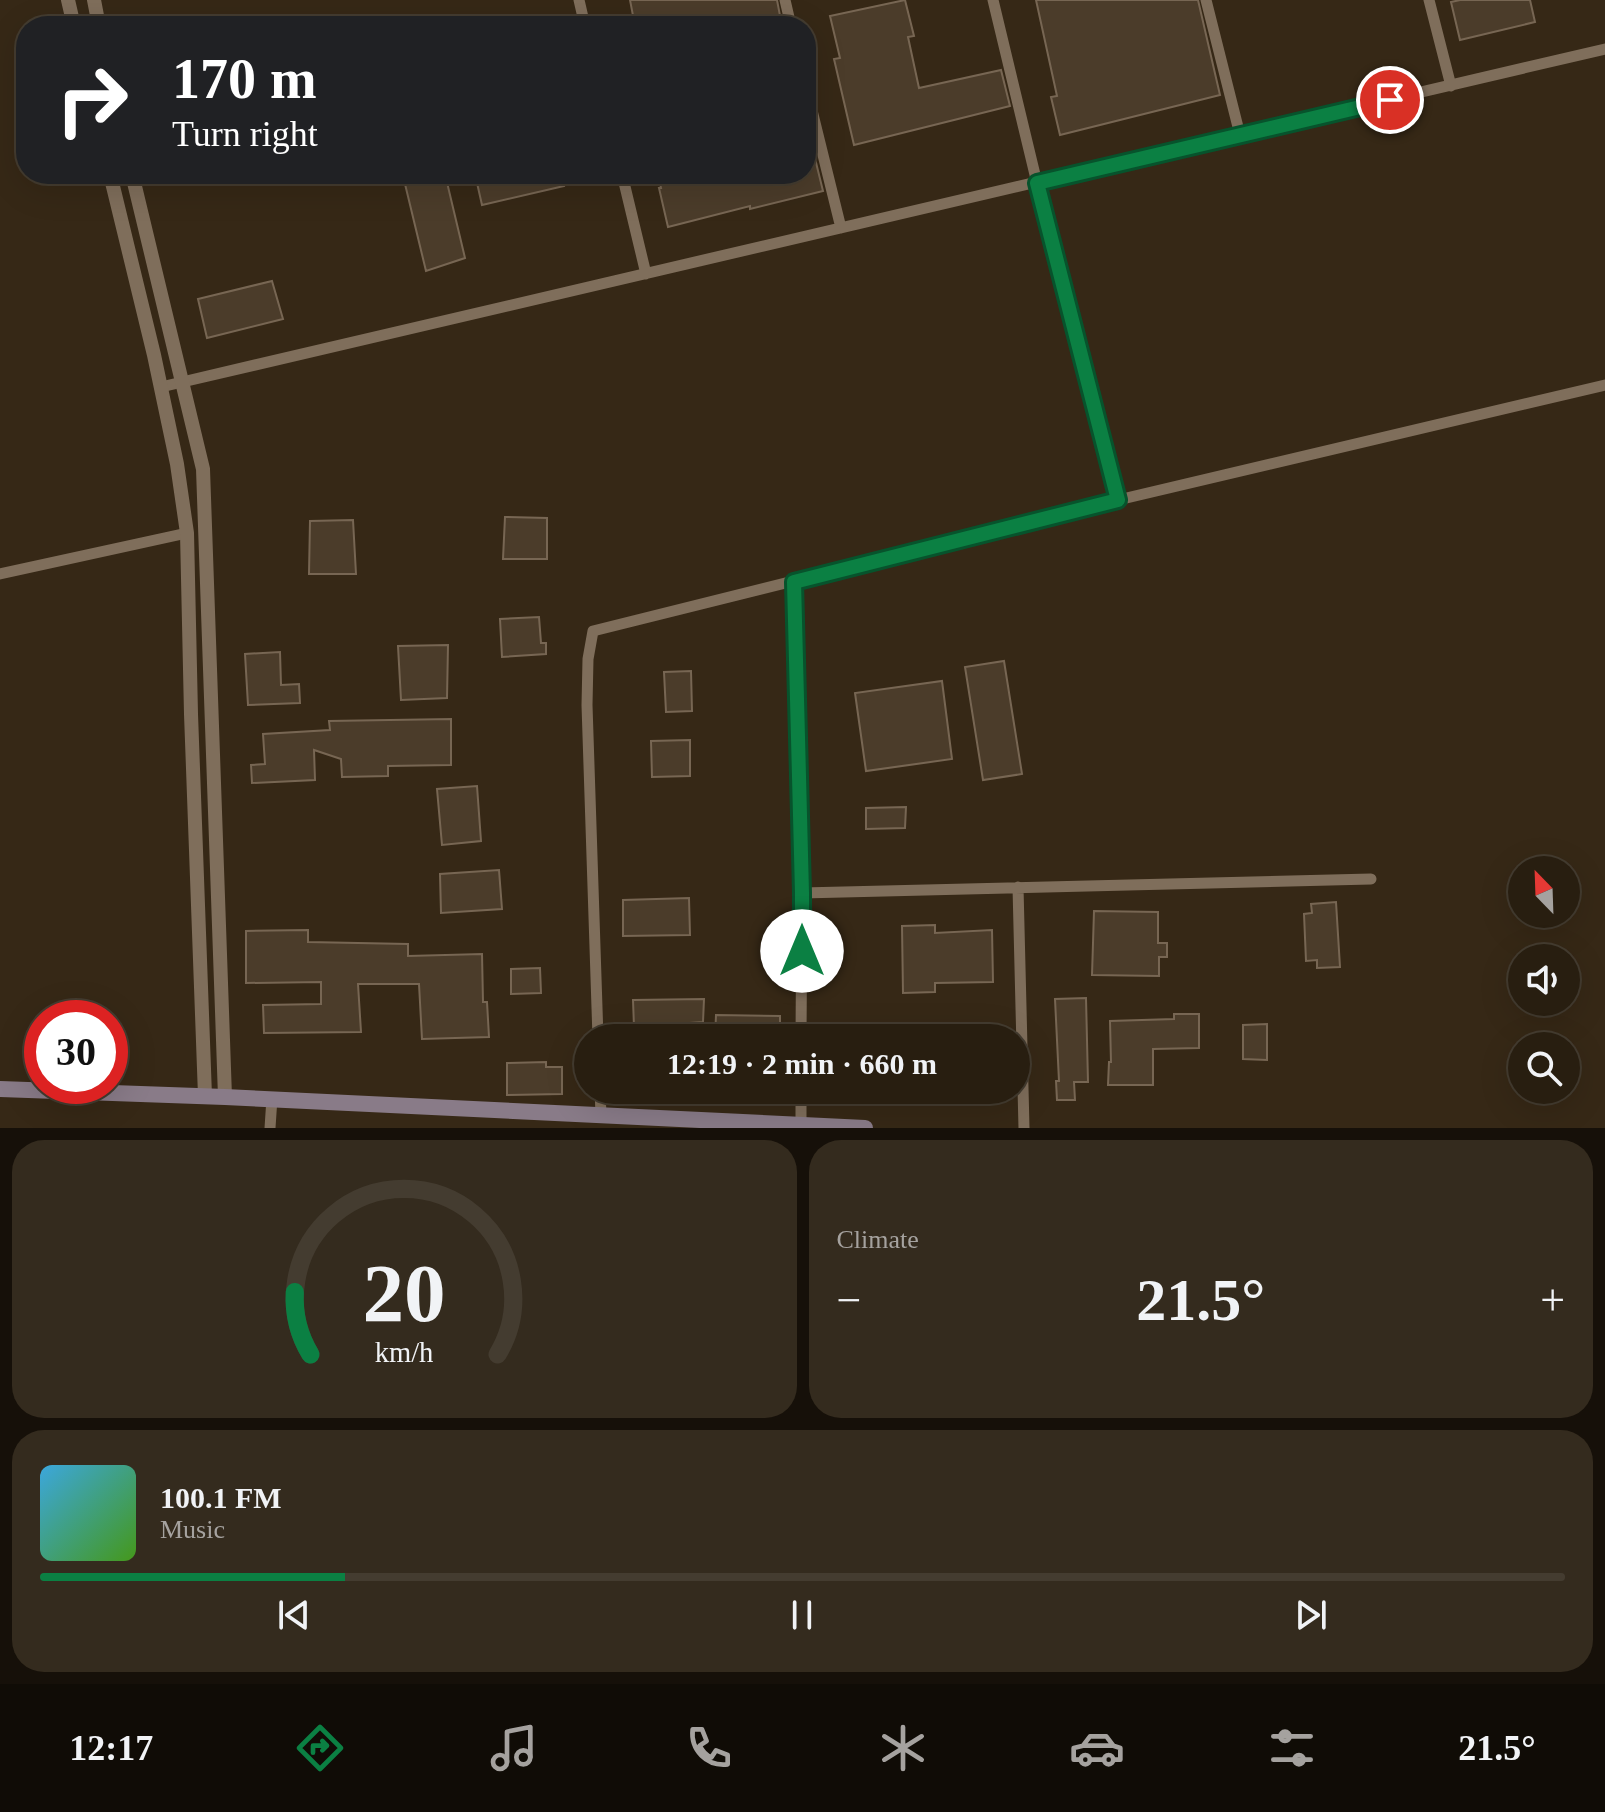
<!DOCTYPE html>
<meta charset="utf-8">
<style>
:root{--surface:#281e10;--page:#342b1e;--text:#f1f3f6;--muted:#a5a29f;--line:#443c30;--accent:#0b8043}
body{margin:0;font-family:"Times New Roman",serif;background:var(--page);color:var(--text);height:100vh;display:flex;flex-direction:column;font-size:30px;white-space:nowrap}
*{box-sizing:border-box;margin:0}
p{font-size:26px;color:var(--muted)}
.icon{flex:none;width:44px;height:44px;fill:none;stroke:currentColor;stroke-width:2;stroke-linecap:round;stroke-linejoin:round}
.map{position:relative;height:1128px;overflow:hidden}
.sheet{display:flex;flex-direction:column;gap:12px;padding:12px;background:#161009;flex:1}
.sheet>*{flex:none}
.guide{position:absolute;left:16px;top:16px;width:800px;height:168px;border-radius:32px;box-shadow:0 8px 32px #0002,0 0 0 2px var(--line);background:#202124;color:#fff;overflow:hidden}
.needle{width:52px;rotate:337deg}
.controls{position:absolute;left:1508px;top:856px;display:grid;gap:16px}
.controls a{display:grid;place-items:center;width:72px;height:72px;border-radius:50%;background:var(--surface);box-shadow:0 8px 32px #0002,0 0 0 2px var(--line);font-size:40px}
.speed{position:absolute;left:24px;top:1000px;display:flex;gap:16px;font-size:40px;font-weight:700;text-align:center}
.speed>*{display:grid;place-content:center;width:104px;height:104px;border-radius:50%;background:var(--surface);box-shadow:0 8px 32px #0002,0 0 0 2px var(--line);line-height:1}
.speed .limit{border:12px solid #d22;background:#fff;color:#111}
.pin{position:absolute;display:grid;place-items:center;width:68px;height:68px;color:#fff;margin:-34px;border:4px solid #fff;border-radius:50%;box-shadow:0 2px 8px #0007}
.me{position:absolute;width:88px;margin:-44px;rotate:0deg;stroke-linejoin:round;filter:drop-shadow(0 0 6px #0008)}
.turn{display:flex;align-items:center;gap:28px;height:168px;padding:0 24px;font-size:36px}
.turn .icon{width:104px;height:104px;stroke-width:2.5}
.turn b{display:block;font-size:56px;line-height:68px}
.big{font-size:60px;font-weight:700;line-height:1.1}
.sheet .widget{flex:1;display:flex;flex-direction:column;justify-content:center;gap:12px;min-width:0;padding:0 28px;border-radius:32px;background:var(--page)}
.sheet .dial{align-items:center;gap:0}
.dial svg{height:208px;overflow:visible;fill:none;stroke:var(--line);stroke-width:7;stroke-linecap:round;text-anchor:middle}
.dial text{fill:var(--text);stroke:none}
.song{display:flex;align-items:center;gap:24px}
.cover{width:96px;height:96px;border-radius:12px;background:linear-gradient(135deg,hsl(200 70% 55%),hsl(100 70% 35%))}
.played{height:8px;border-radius:4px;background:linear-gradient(90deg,var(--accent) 20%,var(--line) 20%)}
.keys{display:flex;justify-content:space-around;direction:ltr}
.heat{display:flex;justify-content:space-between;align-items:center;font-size:44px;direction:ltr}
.sheet .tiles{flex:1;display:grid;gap:12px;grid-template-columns:1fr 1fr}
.widget:last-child{grid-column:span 2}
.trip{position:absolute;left:574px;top:1024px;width:456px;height:80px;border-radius:40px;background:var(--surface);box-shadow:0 8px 32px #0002,0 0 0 2px var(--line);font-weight:700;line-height:80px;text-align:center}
.dock{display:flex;height:128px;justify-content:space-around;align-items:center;background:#100c06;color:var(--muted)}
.dock .icon{width:56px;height:56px}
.dock .selected{color:var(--accent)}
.dock b{font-size:36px;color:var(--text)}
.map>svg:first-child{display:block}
.building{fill:#4b3c2a;stroke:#776653;stroke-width:2}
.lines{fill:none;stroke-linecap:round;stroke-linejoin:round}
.minor{stroke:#7f6e5b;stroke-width:11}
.tertiary{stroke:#7f6e5b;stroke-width:14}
.secondary{stroke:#897b88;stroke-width:16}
.route-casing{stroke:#07532c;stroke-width:20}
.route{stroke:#0b8043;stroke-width:14}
</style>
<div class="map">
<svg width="1605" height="1128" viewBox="0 0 1605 1128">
<rect width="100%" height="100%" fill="#362816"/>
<path class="building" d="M630,0H777L782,26H635Z
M905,0L914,36L908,37L919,88L1001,70L1010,106L854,145L834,59L840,58L830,16Z
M1036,0H1198L1220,95L1060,135L1051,97L1057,96Z
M1460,0H1530L1535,22L1460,40L1451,2Z
M806,134H809L823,191L750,209V206L668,227L659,188H661L658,174H806Z
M445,174L465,258L426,271L405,184Z
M475,174H561L564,186L482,205Z
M272,281L283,319L207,338L198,299Z
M505,517L547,518V559H503Z
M353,520L356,574H309L310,521Z
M539,617L541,643H546V654L502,657L500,619Z
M448,645L447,698L401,700L398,646Z
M280,652L281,685L299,684L300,703L248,705L245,654Z
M1004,661L1022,774L983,780L965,667Z
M691,671L692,711L666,712L664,672Z
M942,681L952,759L866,771L855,693Z
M451,719V765L388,766V776L342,777L341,759L314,750L315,780L252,783L251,765L265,764L263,734L330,730L329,721Z
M690,740V776L652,777L651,741Z
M477,786L481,841L442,845L437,789Z
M906,807L905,828L866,829V808Z
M499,870L502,909L441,913L440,874Z
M689,898L690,935L623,936V900Z
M1336,902L1340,967L1317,968V960L1306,961L1304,914L1312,913L1311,904Z
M1094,911L1158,912V943H1167V957H1159V976L1092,975Z
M935,925V933L992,930L993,982L935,983V992L903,993L902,926Z
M308,930V942L408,944V956L482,954L483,1002H487L489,1037L422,1039L419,984H358L361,1032L264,1033L263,1005L321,1004V982L246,983V931Z
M540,968L541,993L511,994V969Z
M1086,998L1088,1082H1074L1075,1100H1057L1056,1081H1059L1055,999Z
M704,999L703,1022L634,1027L633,1000Z
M1174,1014H1199V1048L1153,1049V1085H1108L1109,1062H1111L1110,1021L1174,1019Z
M716,1015L780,1016V1038H715Z
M1267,1024V1060L1243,1059V1025Z
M546,1062V1067H562V1094L507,1095V1063Z"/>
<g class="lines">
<path class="minor" d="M579,0L585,26
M785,0L791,26
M993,0L1037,183L1118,500
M1206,0L1240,135
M1429,0L1451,86
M806,86L841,228
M622,174L646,274
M161,387L1605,49
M0,574L187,533
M794,582L802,893
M1018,887L1024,1128
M598,1038L587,705L588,659L593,631L1118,500L1605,385
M801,1038L802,893L1371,879
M600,1090L601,1115
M801,1125V1090
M270,1128L272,1098"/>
<path class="tertiary" d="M68,0L74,26
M94,0L99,26
M110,174L154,355L177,464L187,533L191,714L205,1096
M132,174L203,469L225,1097"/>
<path class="secondary" d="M0,1089L225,1097L865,1128"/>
</g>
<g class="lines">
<g class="route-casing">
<path id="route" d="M802,951V893L794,582L1118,500L1037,183L1390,100"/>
</g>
<use href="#route" class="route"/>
</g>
</svg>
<div class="controls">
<a><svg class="needle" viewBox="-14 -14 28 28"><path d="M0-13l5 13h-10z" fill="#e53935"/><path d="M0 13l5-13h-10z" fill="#a5a29f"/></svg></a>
<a><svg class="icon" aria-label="sound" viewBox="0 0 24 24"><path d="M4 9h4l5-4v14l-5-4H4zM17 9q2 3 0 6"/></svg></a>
<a><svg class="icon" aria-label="search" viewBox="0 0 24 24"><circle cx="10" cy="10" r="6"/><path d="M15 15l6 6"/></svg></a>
</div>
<div class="speed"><div class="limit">30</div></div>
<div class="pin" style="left:1390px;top:100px;background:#d93025"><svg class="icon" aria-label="arrive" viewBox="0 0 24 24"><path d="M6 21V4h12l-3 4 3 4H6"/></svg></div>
<svg class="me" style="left:802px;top:951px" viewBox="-20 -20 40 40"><circle r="19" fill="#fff"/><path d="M0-13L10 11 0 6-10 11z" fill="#0b8043"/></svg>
<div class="trip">12:19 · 2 min · 660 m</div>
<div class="guide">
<div class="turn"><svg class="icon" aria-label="right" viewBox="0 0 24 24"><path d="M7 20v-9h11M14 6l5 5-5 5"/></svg><div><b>170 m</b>Turn right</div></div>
</div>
</div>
<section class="sheet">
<div class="tiles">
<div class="widget dial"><svg viewBox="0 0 100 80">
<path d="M14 69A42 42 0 1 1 86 69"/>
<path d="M14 69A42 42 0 0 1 8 45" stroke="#0b8043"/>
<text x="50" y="56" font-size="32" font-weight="700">20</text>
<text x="50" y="72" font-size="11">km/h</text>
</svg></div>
<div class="widget"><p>Climate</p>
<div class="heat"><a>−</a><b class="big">21.5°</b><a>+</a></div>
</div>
<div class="widget">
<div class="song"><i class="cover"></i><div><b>100.1 FM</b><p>Music</p></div></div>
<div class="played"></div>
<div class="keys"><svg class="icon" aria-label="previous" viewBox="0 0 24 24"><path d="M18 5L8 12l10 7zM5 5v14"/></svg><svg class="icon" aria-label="pause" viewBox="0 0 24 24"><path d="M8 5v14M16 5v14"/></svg><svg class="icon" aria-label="next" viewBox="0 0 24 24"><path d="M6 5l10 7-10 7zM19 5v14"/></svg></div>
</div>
</div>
</section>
<nav class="dock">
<b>12:17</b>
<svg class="icon selected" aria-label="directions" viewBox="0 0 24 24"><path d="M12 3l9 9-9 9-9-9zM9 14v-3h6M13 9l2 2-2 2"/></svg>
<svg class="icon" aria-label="music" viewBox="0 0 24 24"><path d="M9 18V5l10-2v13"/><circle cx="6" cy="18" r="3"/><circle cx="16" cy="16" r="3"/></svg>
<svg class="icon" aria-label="phone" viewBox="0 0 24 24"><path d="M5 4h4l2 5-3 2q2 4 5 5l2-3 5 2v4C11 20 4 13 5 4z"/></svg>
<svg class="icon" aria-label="climate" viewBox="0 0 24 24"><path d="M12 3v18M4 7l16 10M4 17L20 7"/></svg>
<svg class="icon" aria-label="car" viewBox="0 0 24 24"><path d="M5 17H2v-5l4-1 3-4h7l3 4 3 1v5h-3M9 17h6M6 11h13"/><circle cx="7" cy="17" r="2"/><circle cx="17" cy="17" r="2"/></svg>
<svg class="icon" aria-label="filters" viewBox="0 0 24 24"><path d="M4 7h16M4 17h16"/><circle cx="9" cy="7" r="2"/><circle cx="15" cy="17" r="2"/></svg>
<b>21.5°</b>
</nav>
